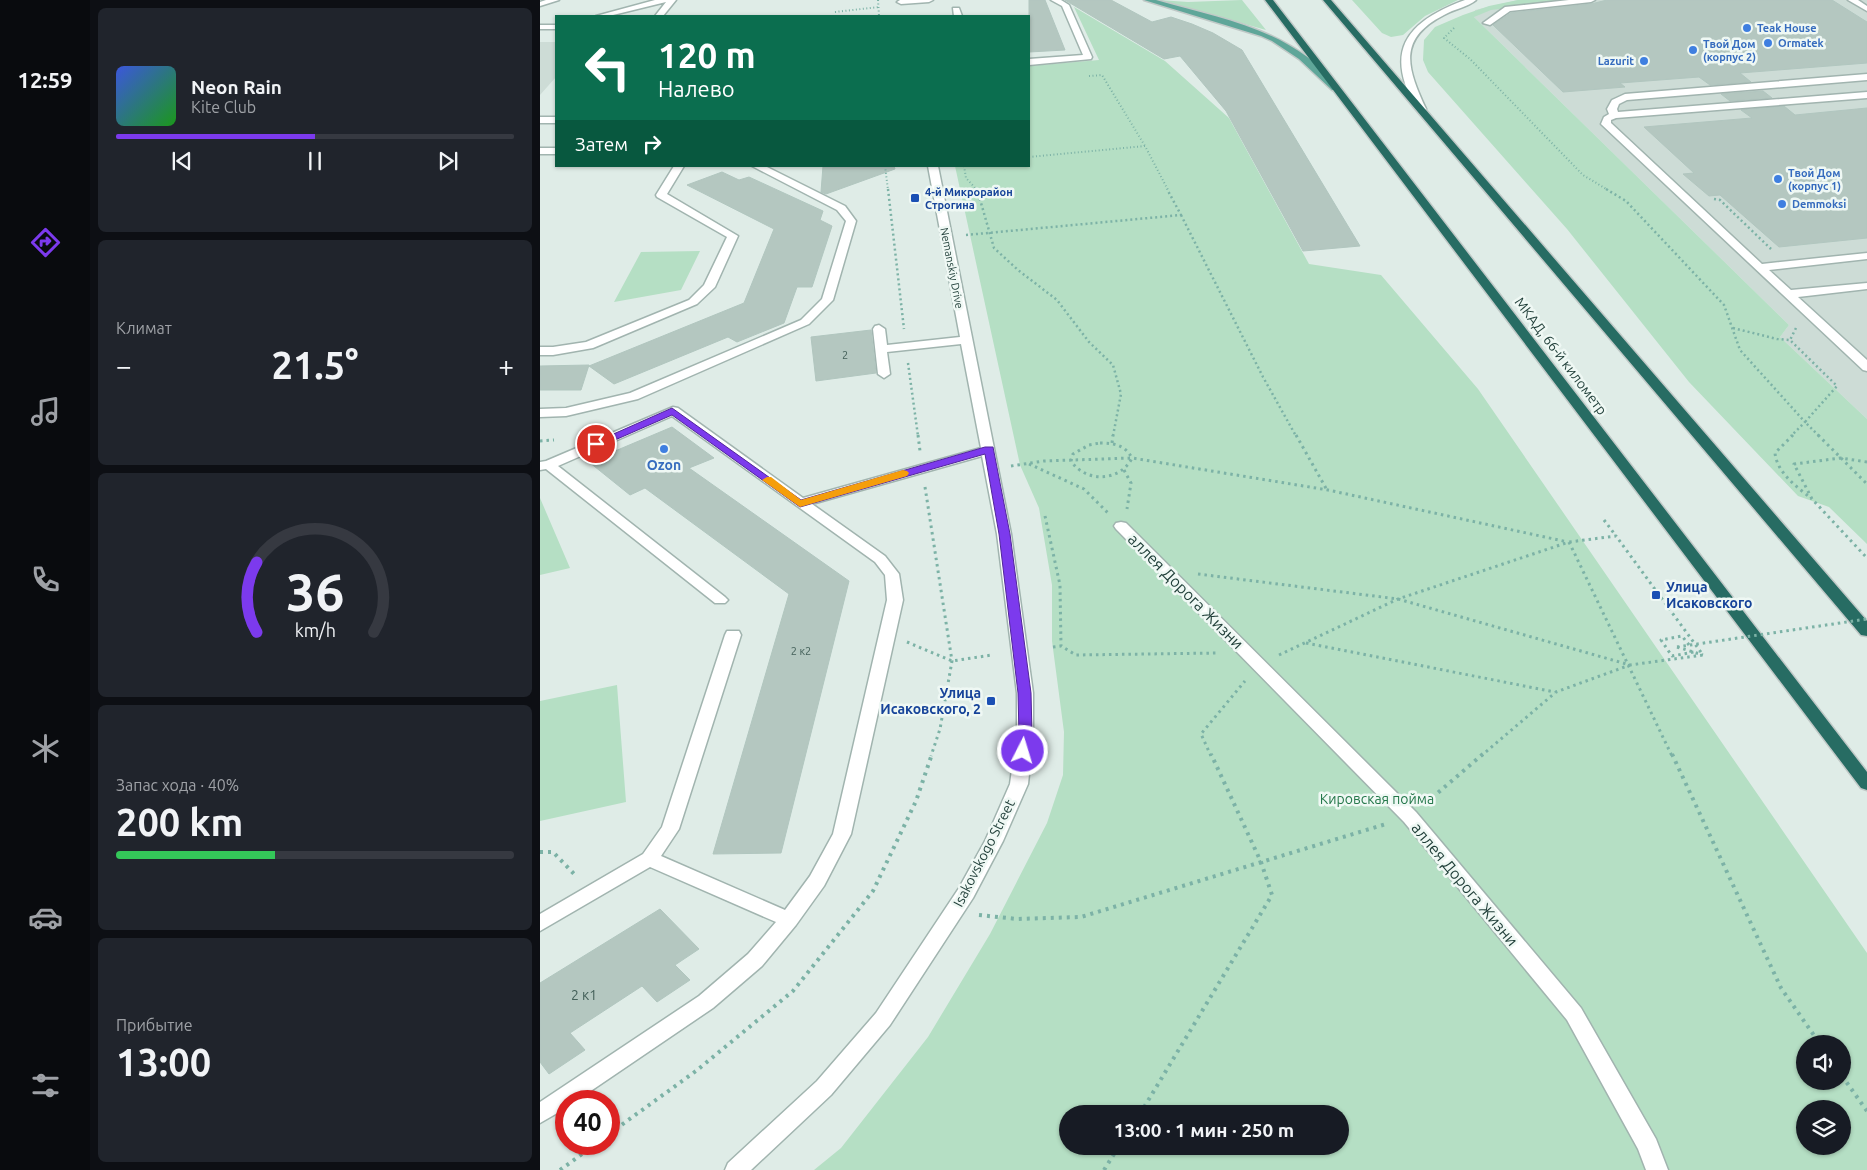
<!DOCTYPE html>
<html lang="ru">
<meta charset="utf-8">
<style>
:root{--surface:#171b24;--page:#20242c;--text:#f1f3f6;--muted:#9ea1a6;--line:#363941;--accent:#7c3aed}
body{margin:0;font-family:Ubuntu,sans-serif;background:var(--page);color:var(--text);height:100vh;display:flex;flex-direction:column;font-size:19px;white-space:nowrap}
*{box-sizing:border-box;margin:0}
p{font-size:16px;color:var(--muted)}
.icon{flex:none;width:28px;height:28px;fill:none;stroke:currentColor;stroke-width:2;stroke-linecap:round;stroke-linejoin:round}
.map{position:relative;flex:1;overflow:hidden}
.sheet{display:flex;flex-direction:column;gap:8px;padding:8px;background:#0d0f14;width:450px}
.sheet>*{flex:none}
.hud{position:absolute;left:15px;top:15px;width:475px;height:152px;border-radius:0px;box-shadow:0 1px 4px #0004;background:#0b6e4f;color:#fff;overflow:hidden}
.buttons{position:absolute;left:1256px;top:1035px;display:grid;gap:10px}
.buttons a{display:grid;place-items:center;width:55px;height:55px;border-radius:50%;background:var(--surface);box-shadow:0 1px 4px #0004;font-size:25px}
.speed{position:absolute;left:15px;top:1090px;display:flex;gap:10px;font-size:25px;font-weight:700;text-align:center}
.speed>*{display:grid;place-content:center;width:65px;height:65px;border-radius:50%;background:var(--surface);box-shadow:0 1px 4px #0004;line-height:1}
.speed .limit{border:8px solid #d22;background:#fff;color:#111}
.pin{position:absolute;display:grid;place-items:center;width:42px;height:42px;color:#fff;margin:-21px;border:2px solid #fff;border-radius:50%;box-shadow:0 1px 5px #0007}
.me{position:absolute;width:55px;margin:-28px;rotate:5deg;stroke-linejoin:round;filter:drop-shadow(0 0 4px #0008)}
.turn{display:flex;align-items:center;gap:18px;height:105px;padding:0 20px;font-size:22px}
.turn .icon{width:65px;height:65px;stroke-width:2.5}
.turn b{display:block;font-size:35px;line-height:42px}
.then{display:flex;align-items:center;height:48px;padding:0 20px;background:#0003;gap:10px;font-size:19px}
.big{font-size:38px;font-weight:700;line-height:1.1}
.sheet .widget{flex:1;display:flex;flex-direction:column;justify-content:center;gap:8px;min-width:0;padding:0 18px;border-radius:8px;background:var(--page)}
.sheet .dial{align-items:center;gap:0}
.dial svg{height:130px;overflow:visible;fill:none;stroke:var(--line);stroke-width:7;stroke-linecap:round;text-anchor:middle}
.dial text{fill:var(--text);stroke:none}
.song{display:flex;align-items:center;gap:15px}
.cover{width:60px;height:60px;border-radius:8px;background:linear-gradient(135deg,hsl(230 70% 55%),hsl(120 70% 35%))}
.played{height:5px;border-radius:2px;background:linear-gradient(90deg,var(--accent) 50%,var(--line) 50%)}
.keys{display:flex;justify-content:space-around;direction:ltr}
.heat{display:flex;justify-content:space-between;align-items:center;font-size:28px;direction:ltr}
.charge{height:8px;border-radius:4px;background:linear-gradient(90deg,#34c759 40%,var(--line) 0)}
.trip{position:absolute;left:519px;top:1105px;width:290px;height:50px;border-radius:25px;background:var(--surface);box-shadow:0 1px 4px #0004;font-weight:700;line-height:50px;text-align:center}
main{display:flex;flex:1;min-height:0}
.dock{display:flex;flex-direction:column;width:90px;justify-content:space-around;align-items:center;background:#090b0e;color:var(--muted)}
.dock .icon{width:35px;height:35px}
.dock .on{color:var(--accent)}
.dock b{font-size:22px;color:var(--text)}
.map>svg:first-child{display:block}
.built{fill:#cddcd6}
.green{fill:#b5dfc4;fill-rule:evenodd}
.building{fill:#b4c7c0;stroke:#b1c6bf}
.lines{fill:none;stroke-linecap:round;stroke-linejoin:round}
.minor-casing{stroke:#a1b4af;stroke-width:3}
.major-casing{stroke:#c0c9c7;stroke-width:3}
.highway-casing{stroke:#c0c9c7;stroke-width:3}
.path-far3{stroke:#7cb2a6;stroke-width:2;stroke-dasharray:1 2.5;stroke-linecap:butt}
.path-far2{stroke:#7cb2a6;stroke-width:2.5;stroke-dasharray:2 3;stroke-linecap:butt}
.path-far1{stroke:#7cb2a6;stroke-width:3;stroke-dasharray:2.5 4;stroke-linecap:butt}
.path{stroke:#7cb2a6;stroke-width:4;stroke-dasharray:3 5;stroke-linecap:butt}
.minor{fill:#fff;fill-rule:evenodd}
.major{fill:#5fa699;fill-rule:evenodd}
.highway{fill:#276c63;fill-rule:evenodd}
.path-bridge{stroke:#7cb2a6;stroke-width:3;stroke-dasharray:2.5 4;stroke-linecap:butt}
.route{fill:#7c3aed;stroke:#51269a}
.slow{fill:#f59e0b}
.shop-dot{fill:#3f7fe0;stroke:#eff8f4;stroke-width:2}
.transit-dot{fill:#1a4fb4;stroke:#eff8f4;stroke-width:2}
.labels{text-anchor:middle;stroke-width:5;stroke-linejoin:round;paint-order:stroke}
.far-shop-label{font-size:11px;font-weight:bold;fill:#366cbe;stroke:#eff8f4;text-anchor:start}
.far-transit-label{font-size:11px;font-weight:bold;fill:#164399;stroke:#eff8f4;text-anchor:start}
.far-street-label{font-size:11px;fill:#1e3d37;stroke:#eff8f4}
.number-label{font-size:11px;fill:#446059}
.street-label{font-size:14px;fill:#1e3d37;stroke:#eff8f4}
.shop-label{font-size:14px;font-weight:bold;fill:#366cbe;stroke:#eff8f4}
.transit-label{font-size:14px;font-weight:bold;fill:#164399;stroke:#eff8f4;text-anchor:start}
.park-label{font-size:14px;fill:#25784b;stroke:#eff8f4}
.near-number-label{font-size:14px;fill:#446059}
.near-street-label{font-size:16px;fill:#1e3d37;stroke:#eff8f4}
</style>
<main>
<nav class="dock">
<b>12:59</b>
<svg class="icon on" aria-label="directions" viewBox="0 0 24 24"><path d="M12 3l9 9-9 9-9-9zM9 14v-3h6M13 9l2 2-2 2"/></svg>
<svg class="icon" aria-label="music" viewBox="0 0 24 24"><path d="M9 18V5l10-2v13"/><circle cx="6" cy="18" r="3"/><circle cx="16" cy="16" r="3"/></svg>
<svg class="icon" aria-label="phone" viewBox="0 0 24 24"><path d="M5 4h4l2 5-3 2q2 4 5 5l2-3 5 2v4C11 20 4 13 5 4z"/></svg>
<svg class="icon" aria-label="climate" viewBox="0 0 24 24"><path d="M12 3v18M4 7l16 10M4 17L20 7"/></svg>
<svg class="icon" aria-label="car" viewBox="0 0 24 24"><path d="M5 17H2v-5l4-1 3-4h7l3 4 3 1v5h-3M9 17h6M6 11h13"/><circle cx="7" cy="17" r="2"/><circle cx="17" cy="17" r="2"/></svg>
<svg class="icon" aria-label="filters" viewBox="0 0 24 24"><path d="M4 7h16M4 17h16"/><circle cx="9" cy="7" r="2"/><circle cx="15" cy="17" r="2"/></svg>
</nav>
<section class="sheet">
<div class="widget">
<div class="song"><i class="cover"></i><div><b>Neon Rain</b><p>Kite Club</p></div></div>
<div class="played"></div>
<div class="keys"><svg class="icon" aria-label="previous" viewBox="0 0 24 24"><path d="M18 5L8 12l10 7zM5 5v14"/></svg><svg class="icon" aria-label="pause" viewBox="0 0 24 24"><path d="M8 5v14M16 5v14"/></svg><svg class="icon" aria-label="next" viewBox="0 0 24 24"><path d="M6 5l10 7-10 7zM19 5v14"/></svg></div>
</div>
<div class="widget"><p>Климат</p>
<div class="heat"><a>−</a><b class="big">21.5°</b><a>+</a></div>
</div>
<div class="widget dial"><svg viewBox="0 0 100 80">
<path d="M14 69A42 42 0 1 1 86 69"/>
<path d="M14 69A42 42 0 0 1 14 26" stroke="#7c3aed"/>
<text x="50" y="56" font-size="32" font-weight="700">36</text>
<text x="50" y="72" font-size="11">km/h</text>
</svg></div>
<div class="widget"><p>Запас хода · 40%</p><b class="big">200 km</b><div class="charge"></div></div>
<div class="widget"><p>Прибытие</p><b class="big">13:00</b></div>
</section>
<div class="map">
<svg width="1327" height="1170" viewBox="0 0 1327 1170">
<rect width="100%" height="100%" fill="#dfece7"/>
<path class="built" d="M978,0H1327V419L1240,337L1249,325L934,17L935,10Z
M0,42H16V77L0,95Z"/>
<path class="green" d="M619,0L648,2L702,0L726,30Z
M812,0H918L885,16L863,35L851,37L842,33Z
M978,0H1031L951,10L934,17L1249,325L1240,337L1327,419V544L1289,507L1258,496L1149,382L1027,229L888,72L883,60L884,40L895,27L923,15L949,6Z
M534,7L625,61L689,118L769,264L841,275L938,389L1327,953V1170H274L301,1148L388,1037L450,934L507,823L523,775L524,732L512,641V585L499,508L480,465L415,166H489V66L559,60ZM1265,1044H1302V1081H1265ZM1265,1109H1302V1146H1265ZM528,1114H800V1146H528Z
M160,251L141,290L74,302L101,252Z
M0,498L30,568L0,575Z
M77,685L86,802L0,821V701Z"/>
<path class="building" d="M489,0H505L525,50L489,52Z
M525,0H571L612,22L631,17L652,24L673,33L702,50L820,246L763,251L686,111L640,56L624,59Z
M1067,0H1292L1327,22V63L1200,73L1211,82L1170,85L1159,77L1080,83L1085,87L1023,92L953,25L971,13L1051,4Z
M1223,91L1232,98L1190,101L1181,94Z
M1244,106L1255,115L1327,108V238L1239,247L1180,195L1169,196L1143,174L1154,173L1104,127L1212,118L1201,110Z
M283,166H354L355,169L286,194L281,192Z
M182,172L199,180L209,177L283,211L280,220L292,226L272,287H257L244,323L197,342L188,337L74,384L49,366L204,303L234,229L147,185Z
M331,330L336,373L276,381L271,337Z
M49,365L41,390H0V366Z
M132,427L174,458L149,468L309,581L241,853L173,854L249,594L105,488L90,495L49,462Z
M120,909L159,949L135,965L150,980L117,1002L102,986L30,1033L45,1050L9,1074L0,1062V983Z"/>
<g class="lines">
<g class="minor-casing">
<path id="minor" d="M6,0H19L0,6V2Z
M115,0H136L123,16H115L126,2L69,16H56Z
M360,0H393L389,2L361,4L357,2Z
M511,0H521L529,5L552,57L551,59L489,65V59L543,55L522,6Z
M925,0H936C928,7 914,9 904,15C857,39 867,68 886,109L884,111H878C843,52 865,22 925,0Z
M1029,0H1055L1051,2L970,11L950,25L943,23L965,7Z
M1308,0H1318L1327,6V11Z
M413,8H419L422,16H414Z
M0,25H16V29H0Z
M1327,74V80L1087,100L1079,104L1077,109L1078,112L1327,92V98L1076,118L1071,120V123L1222,264L1327,253V259L1229,270L1251,290L1327,283V289L1258,297L1327,360V371L1323,370L1061,124L1064,117L1069,114L1067,109L1072,100L1085,94Z
M0,117H16V123H0Z
M0,148H16V154H0Z
M134,166H144L127,194L198,236L175,287L157,304L53,348L13,355H0V347H13L46,342L149,300L164,285L187,237L117,197L116,195Z
M212,166H225L305,206L316,221L293,300L269,324L98,399L26,416L0,417V409L26,408L90,393L261,320L282,299L306,221L297,210Z
M388,166H398L471,534L493,693V734L488,784L463,841L433,898L350,1025L291,1095L211,1170H185L188,1163L277,1081L336,1013L419,888L445,841L470,784L477,734V693L457,534L442,456L272,504L345,556L359,574L363,600L311,834L284,886L256,925L222,966L173,1008L36,1101H26V1108L0,1123V1102L159,996L208,954L236,922L110,867L0,931V914L103,854L122,827L185,635L187,631H199L201,635L139,829L121,856L245,910L270,876L293,834L347,600L345,575L335,562L132,416L18,466L185,597L188,600L185,603H175L6,469L0,470V462L6,461L133,407L138,408L263,498L441,448L421,344L347,352L350,374L344,378L338,374L333,329L335,326L339,325L345,329L347,345L420,337Z
M581,522L586,523L876,812L1041,1008L1116,1139L1128,1170H1106L1098,1149L1027,1020L864,822L576,529L574,526L576,523Z"/>
</g>
<g class="major-casing">
<path id="major" d="M604,0H616C685,20 752,29 799,88L798,90H792L759,59L732,41L721,36Z"/>
</g>
<g class="highway-casing">
<path id="highway" d="M725,0H733L1327,772V790L1321,788Z
M783,0H791L1327,621V636L1321,635Z"/>
</g>
<path class="path-far3" d="M338,0L339,16
M295,12L339,7
M914,28L904,38L930,59L1043,175L1068,190
M549,76L562,75L605,146
M489,157L605,146L628,190
M345,166L348,190
M424,166L426,178L437,190"/>
<path class="path-far2" d="M348,189L364,329
M437,189L454,248L478,270L517,300L549,342L573,365L581,394L573,436
M1066,189L1086,201L1184,305L1200,350L1265,422L1251,436
M1174,199L1180,200L1231,249
M641,215L723,377L756,436
M426,235L641,215L627,189
M1193,328L1237,339L1250,340
M1256,328L1250,340L1297,386L1265,422L1279,436
M368,363L378,436"/>
<path class="path-far1" d="M378,435L380,451
M756,435L787,490
M1253,435L1235,453C1237,473 1257,487 1272,499
M1278,435L1327,484
M0,441L14,440
M560,443C574,443 585,445 592,458C580,482 546,483 531,461L533,454L549,445Z
M572,443L573,435
M1327,462L1301,458L1254,464L1272,499L1327,558
M489,464L544,489L568,513
M471,466L504,461L592,458L788,490L1028,542
M584,470L591,483L587,509
M385,487L412,661L400,729L391,756
M505,516L520,585L521,646
M1064,520L1076,536
M1029,542L1132,756
M658,574L858,599L1090,665L1163,655
M367,642L412,661L452,655
M766,643L1015,692
M1149,645L1142,636L1121,640L1132,656L1154,652
M513,647L521,646L536,655L678,653
M1137,647L1163,655
M739,655L858,599L1029,542L1076,536L1163,655
M671,756L661,734L705,681
M941,756L1016,692L1090,665"/>
<path class="path" d="M1132,754L1241,988L1280,1044
M886,803L943,754
M0,852H13L36,876
M439,915L477,919L541,917L846,824
M1302,1076L1327,1111
M600,1114L732,895L721,862L671,754
M69,1134L156,1071L253,991L333,891L376,801L392,754
M20,1170L56,1144
M564,1170L579,1146"/>
<use href="#minor" class="minor"/>
<use href="#major" class="major"/>
<use href="#highway" class="highway"/>
<path class="path-bridge" d="M1137,647L1327,619"/>
</g>
<path class="route" d="M132,408L261,500L445,447H453L470,534L491,693L492,734L488,754H479L477,751L479,734L478,693L459,534L445,454L260,507L132,415L59,447H56L51,444Z"/>
<path class="slow" d="M363,470L367,471L369,473L367,476L260,507L222,480L227,477H231L261,500Z"/>
<g class="shop-dot">
<circle cx="1207" cy="28" r="5"/>
<circle cx="1228" cy="43" r="5"/>
<circle cx="1153" cy="50" r="5"/>
<circle cx="1104" cy="61" r="5"/>
<circle cx="1238" cy="179" r="5"/>
<circle cx="1242" cy="204" r="5"/>
<circle cx="124" cy="449" r="5"/>
</g>
<g class="transit-dot">
<rect x="370" y="193" width="10" height="10" rx="2.5"/>
<rect x="1111" y="590" width="10" height="10" rx="2.5"/>
<rect x="446" y="696" width="10" height="10" rx="2.5"/>
</g>
<g class="labels">
<g class="far-shop-label">
<text x="1217" y="32">Teak House</text>
<text x="1238" y="47">Ormatek</text>
<text x="1163" y="48">Твой Дом<tspan x="1163" dy="13">(корпус 2)</tspan></text>
<text x="1094" y="65" text-anchor="end">Lazurit</text>
<text x="1248" y="177">Твой Дом<tspan x="1248" dy="13">(корпус 1)</tspan></text>
<text x="1252" y="208">Demmoksi</text>
</g>
<g class="far-transit-label">
<text x="385" y="196">4-й Микрорайон<tspan x="385" dy="13">Строгина</tspan></text>
</g>
<g class="far-street-label">
<text transform="translate(412 268) rotate(79)" y="4">Nemanskiy Drive</text>
</g>
<g class="number-label">
<text x="305" y="359">2</text>
<text x="261" y="655">2 к2</text>
</g>
<g class="street-label">
<text transform="translate(1021 356) rotate(53)" y="5">МКАД, 66-й километр</text>
<text transform="translate(444 853) rotate(-63)" y="5">Isakovskogo Street</text>
</g>
<g class="shop-label">
<text x="124" y="470">Ozon</text>
</g>
<g class="transit-label">
<text x="1126" y="592">Улица<tspan x="1126" dy="16">Исаковского</tspan></text>
<text x="441" y="698" text-anchor="end">Улица<tspan x="441" dy="16">Исаковского, 2</tspan></text>
</g>
<g class="park-label">
<text x="837" y="804">Кировская пойма</text>
</g>
<g class="near-number-label">
<text x="44" y="1000">2 к1</text>
</g>
<g class="near-street-label">
<text transform="translate(646 591) rotate(45)" y="6">аллея Дорога Жизни</text>
<text transform="translate(925 884) rotate(50)" y="6">аллея Дорога Жизни</text>
</g>
</g>
</svg>
<div class="buttons">
<a><svg class="icon" aria-label="sound" viewBox="0 0 24 24"><path d="M4 9h4l5-4v14l-5-4H4zM17 9q2 3 0 6"/></svg></a>
<a><svg class="icon" aria-label="layers" viewBox="0 0 24 24"><path d="M12 4l9 5-9 5-9-5zM3 14l9 5 9-5"/></svg></a>
</div>
<div class="speed"><div class="limit">40</div></div>
<div class="pin" style="left:56px;top:444px;background:#d93025"><svg class="icon" aria-label="arrive" viewBox="0 0 24 24"><path d="M6 21V4h12l-3 4 3 4H6"/></svg></div>
<svg class="me" style="left:483px;top:751px" viewBox="-20 -20 40 40"><circle r="17" fill="#7c3aed" stroke="#fff" stroke-width="3"/><path d="M0-11L8 9 0 5-8 9z" fill="#fff"/></svg>
<div class="trip">13:00 · 1 мин · 250 m</div>
<div class="hud">
<div class="turn"><svg class="icon" aria-label="left" viewBox="0 0 24 24"><path d="M17 20v-9H6M10 6l-5 5 5 5"/></svg><div><b>120 m</b>Налево</div></div>
<div class="then">Затем<svg class="icon" aria-label="right" viewBox="0 0 24 24"><path d="M7 20v-9h11M14 6l5 5-5 5"/></svg></div>
</div>
</div>
</main>
